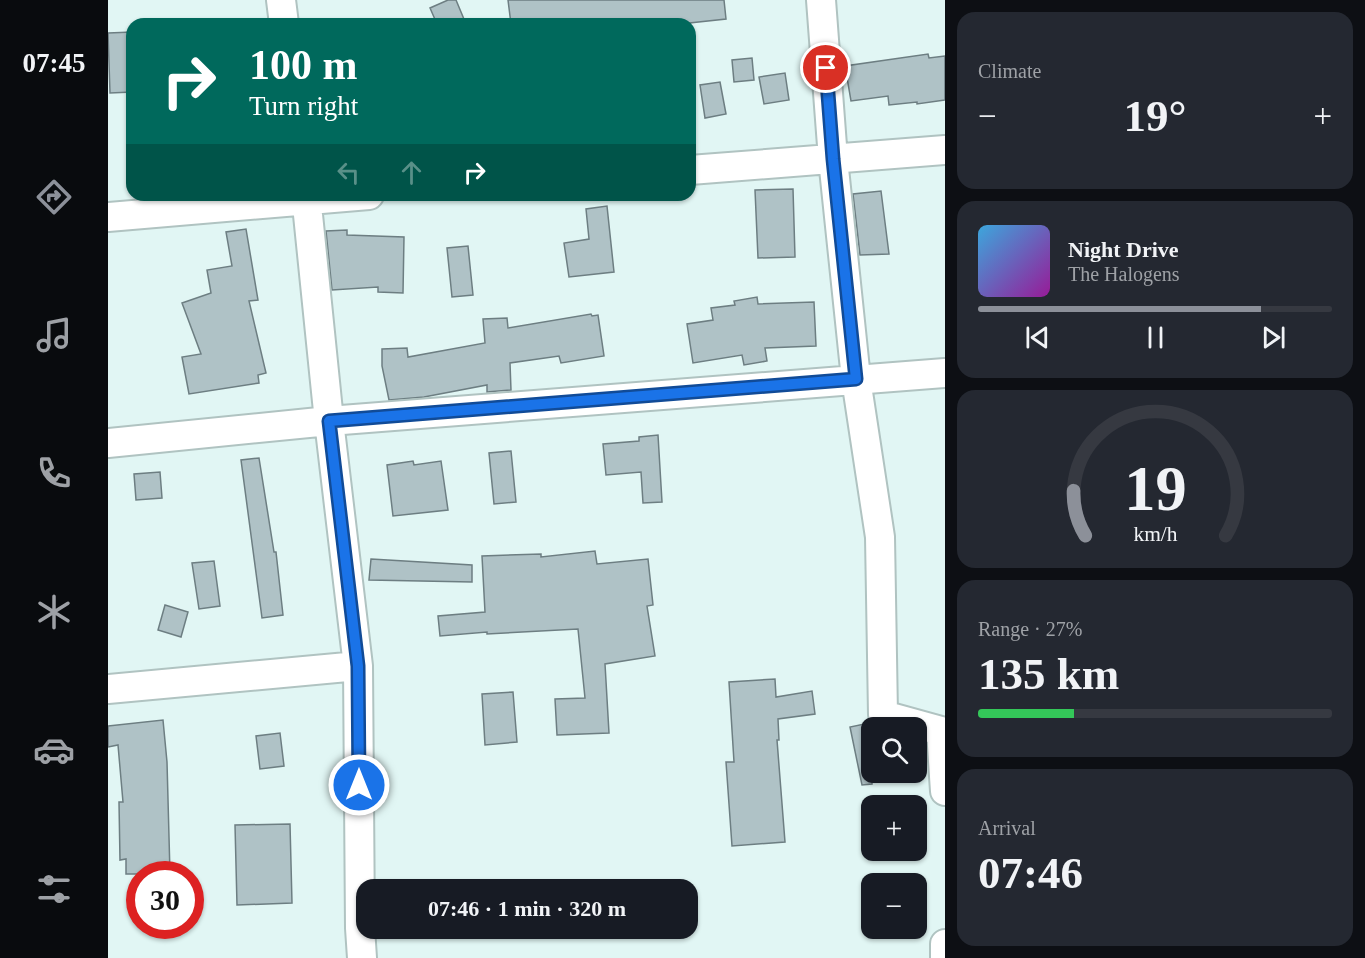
<!DOCTYPE html>
<meta charset="utf-8">
<style>
:root{--surface:#171b24;--page:#242831;--text:#f1f3f6;--muted:#9ea1a6;--line:#363941;--accent:#8c9099}
body{margin:0;font-family:"Times New Roman",serif;background:var(--page);color:var(--text);height:100vh;display:flex;flex-direction:column;font-size:22px;white-space:nowrap}
*{box-sizing:border-box;margin:0}
p{font-size:20px;color:var(--muted)}
.icon{flex:none;width:33px;height:33px;fill:none;stroke:currentColor;stroke-width:2;stroke-linecap:round;stroke-linejoin:round}
.map{position:relative;flex:1;overflow:hidden}
.details{display:flex;flex-direction:column;gap:12px;padding:12px;background:#0d0f14;width:420px}
.details>*{flex:none}
.banner{position:absolute;left:18px;top:18px;width:570px;height:183px;border-radius:18px;box-shadow:0 2px 4px #0004;background:#00695c;color:#fff;overflow:hidden}
.buttons{position:absolute;left:753px;top:717px;display:grid;gap:12px}
.buttons a{display:grid;place-items:center;width:66px;height:66px;border-radius:12px;background:var(--surface);box-shadow:0 2px 4px #0004;font-size:30px}
.speed{position:absolute;left:18px;top:861px;display:flex;gap:12px;font-size:30px;font-weight:700;text-align:center}
.speed>*{display:grid;place-content:center;width:78px;height:78px;border-radius:50%;background:var(--surface);box-shadow:0 2px 4px #0004;line-height:1}
.speed .limit{border:9px solid #d22;background:#fff;color:#111}
.pin{position:absolute;display:grid;place-items:center;width:51px;height:51px;color:#fff;margin:-26px;border:3px solid #fff;border-radius:50%;box-shadow:0 2px 6px #0007}
.me{position:absolute;width:66px;margin:-33px;rotate:0deg;stroke-linejoin:round;filter:drop-shadow(0 0 4px #0008)}
.turn{display:flex;align-items:center;gap:21px;height:126px;padding:0 24px;font-size:27px}
.turn .icon{width:78px;height:78px;stroke-width:2.5}
.turn b{display:block;font-size:42px;line-height:51px}
.lanes{display:flex;align-items:center;height:57px;padding:0 24px;background:#0003;justify-content:center;gap:30px;direction:ltr}
.lanes .off{opacity:.35}
.big{font-size:45px;font-weight:600;line-height:1.1}
.details .widget{flex:1;display:flex;flex-direction:column;justify-content:center;gap:9px;min-width:0;padding:0 21px;border-radius:18px;background:var(--page)}
.details .dial{align-items:center;gap:0}
.dial svg{height:156px;overflow:visible;fill:none;stroke:var(--line);stroke-width:7;stroke-linecap:round;text-anchor:middle}
.dial text{fill:var(--text);stroke:none}
.song{display:flex;align-items:center;gap:18px}
.cover{width:72px;height:72px;border-radius:9px;background:linear-gradient(135deg,hsl(200 70% 55%),hsl(300 70% 35%))}
.played{height:6px;border-radius:3px;background:linear-gradient(90deg,var(--accent) 80%,var(--line) 80%)}
.keys{display:flex;justify-content:space-around;direction:ltr}
.heat{display:flex;justify-content:space-between;align-items:center;font-size:33px;direction:ltr}
.charge{height:9px;border-radius:4px;background:linear-gradient(90deg,#34c759 27%,var(--line) 0)}
.trip{position:absolute;left:248px;top:879px;width:342px;height:60px;border-radius:18px;background:var(--surface);box-shadow:0 2px 4px #0004;font-weight:600;line-height:60px;text-align:center}
main{display:flex;flex:1;min-height:0}
.menu{display:flex;flex-direction:column;width:108px;justify-content:space-around;align-items:center;background:#090b0e;color:var(--muted)}
.menu .icon{width:42px;height:42px}
.menu .current{color:var(--accent)}
.menu b{font-size:27px;color:var(--text)}
.map>svg:first-child{display:block}
.building{fill:#afc2c6;stroke:#6d7e82;stroke-width:1.5}
.lines{fill:none;stroke-linecap:round;stroke-linejoin:round}
.street-casing{stroke:#b0c3c1;stroke-width:32}
.street{stroke:#fff;stroke-width:28}
.route-casing{stroke:#114b97;stroke-width:15}
.route{stroke:#1a73e8;stroke-width:10}
</style>
<main>
<nav class="menu">
<b>07:45</b>
<svg class="icon current" aria-label="directions" viewBox="0 0 24 24"><path d="M12 3l9 9-9 9-9-9zM9 14v-3h6M13 9l2 2-2 2"/></svg>
<svg class="icon" aria-label="music" viewBox="0 0 24 24"><path d="M9 18V5l10-2v13"/><circle cx="6" cy="18" r="3"/><circle cx="16" cy="16" r="3"/></svg>
<svg class="icon" aria-label="phone" viewBox="0 0 24 24"><path d="M5 4h4l2 5-3 2q2 4 5 5l2-3 5 2v4C11 20 4 13 5 4z"/></svg>
<svg class="icon" aria-label="climate" viewBox="0 0 24 24"><path d="M12 3v18M4 7l16 10M4 17L20 7"/></svg>
<svg class="icon" aria-label="car" viewBox="0 0 24 24"><path d="M5 17H2v-5l4-1 3-4h7l3 4 3 1v5h-3M9 17h6M6 11h13"/><circle cx="7" cy="17" r="2"/><circle cx="17" cy="17" r="2"/></svg>
<svg class="icon" aria-label="filters" viewBox="0 0 24 24"><path d="M4 7h16M4 17h16"/><circle cx="9" cy="7" r="2"/><circle cx="15" cy="17" r="2"/></svg>
</nav>
<div class="map">
<svg width="837" height="958" viewBox="0 0 837 958">
<rect width="100%" height="100%" fill="#e1f6f4"/>
<path class="building" d="M340,0H348L358,24H329L322,8Z
M400,0H616L618,19L572,24H403Z
M24,32V92L2,93L0,33Z
M820,54L821,58L837,56V100L809,104V102L781,105L780,96L743,101L737,66Z
M644,58L646,80L626,82L624,60Z
M677,73L681,100L656,104L651,77Z
M612,82L618,114L597,118L592,85Z
M685,189L687,257L650,258L647,190Z
M773,191L781,254L752,255L745,194Z
M499,206L506,272L461,277L456,243L481,239L478,209Z
M138,229L150,300L141,301L158,373L150,375L151,383L81,394L74,357L93,354L74,303L103,293L99,270L124,266L118,232Z
M239,230V235L296,237L295,293L270,292V287L224,290L218,231Z
M360,246L365,295L344,297L339,248Z
M649,297L650,304L706,302L708,346L657,348L659,361L636,365L634,355L585,363L579,324L605,320L603,308L627,305L626,301Z
M483,314L484,316L490,315L496,356L453,363L451,356L402,363L403,390L379,392V385L316,397L281,400L274,366V349L299,348L300,357L377,343L375,319L399,318L400,328Z
M550,435L554,502L535,503L533,472L498,475L495,444L531,441V437Z
M403,451L408,502L386,504L381,453Z
M151,458L166,552H168L175,615L154,618L133,460Z
M305,461L306,465L333,461L340,510L285,516L279,465Z
M52,472L54,498L28,500L26,474Z
M487,551L489,564L540,559L545,605L539,606L547,656L497,664L501,733L449,735L447,699L477,698L470,629L379,634V632L332,636L330,616L377,612L374,556L433,554V557Z
M263,559L364,565V582L261,580Z
M106,561L112,606L91,609L84,563Z
M57,605L80,612L73,637L50,630Z
M667,679L668,697L704,691L707,714L670,719L671,740H669L677,842L624,846L618,762H626L621,682Z
M405,692L409,742L377,745L374,694Z
M55,720L59,762L62,874H18V859L12,860L11,802H15L10,745L0,747V726Z
M761,723L764,726V784L754,785L742,727Z
M172,733L176,766L152,769L148,736Z
M182,824L184,903L129,905L127,825Z"/>
<g class="lines">
<g class="street-casing">
<path id="street" d="M173,0L176,24
M713,0L725,159L748,379L772,537L775,715L833,731L837,791
M582,170L837,150
M198,195L221,421L250,666L252,928L254,958
M0,217L261,195
M0,443L221,421L837,373
M0,689L250,666
M837,958V944"/>
</g>
<use href="#street" class="street"/>
</g>
<g class="lines">
<g class="route-casing">
<path id="route" d="M251,785L250,666L221,421L748,379L725,159L718,68"/>
</g>
<use href="#route" class="route"/>
</g>
</svg>
<div class="buttons">
<a><svg class="icon" aria-label="search" viewBox="0 0 24 24"><circle cx="10" cy="10" r="6"/><path d="M15 15l6 6"/></svg></a>
<a>+</a>
<a>−</a>
</div>
<div class="speed"><div class="limit">30</div></div>
<div class="pin" style="left:718px;top:68px;background:#d93025"><svg class="icon" aria-label="arrive" viewBox="0 0 24 24"><path d="M6 21V4h12l-3 4 3 4H6"/></svg></div>
<svg class="me" style="left:251px;top:785px" viewBox="-20 -20 40 40"><circle r="17" fill="#1a73e8" stroke="#fff" stroke-width="3"/><path d="M0-11L8 9 0 5-8 9z" fill="#fff"/></svg>
<div class="trip">07:46 · 1 min · 320 m</div>
<div class="banner">
<div class="turn"><svg class="icon" aria-label="right" viewBox="0 0 24 24"><path d="M7 20v-9h11M14 6l5 5-5 5"/></svg><div><b>100 m</b>Turn right</div></div>
<div class="lanes"><svg class="icon off" aria-label="left" viewBox="0 0 24 24"><path d="M17 20v-9H6M10 6l-5 5 5 5"/></svg><svg class="icon off" aria-label="ahead" viewBox="0 0 24 24"><path d="M12 20V5M6 11l6-6 6 6"/></svg><svg class="icon" aria-label="right" viewBox="0 0 24 24"><path d="M7 20v-9h11M14 6l5 5-5 5"/></svg></div>
</div>
</div>
<section class="details">
<div class="widget"><p>Climate</p>
<div class="heat"><a>−</a><b class="big">19°</b><a>+</a></div>
</div>
<div class="widget">
<div class="song"><i class="cover"></i><div><b>Night Drive</b><p>The Halogens</p></div></div>
<div class="played"></div>
<div class="keys"><svg class="icon" aria-label="previous" viewBox="0 0 24 24"><path d="M18 5L8 12l10 7zM5 5v14"/></svg><svg class="icon" aria-label="pause" viewBox="0 0 24 24"><path d="M8 5v14M16 5v14"/></svg><svg class="icon" aria-label="next" viewBox="0 0 24 24"><path d="M6 5l10 7-10 7zM19 5v14"/></svg></div>
</div>
<div class="widget dial"><svg viewBox="0 0 100 80">
<path d="M14 69A42 42 0 1 1 86 69"/>
<path d="M14 69A42 42 0 0 1 8 46" stroke="#8c9099"/>
<text x="50" y="56" font-size="32" font-weight="700">19</text>
<text x="50" y="72" font-size="11">km/h</text>
</svg></div>
<div class="widget"><p>Range · 27%</p><b class="big">135 km</b><div class="charge"></div></div>
<div class="widget"><p>Arrival</p><b class="big">07:46</b></div>
</section>
</main>
